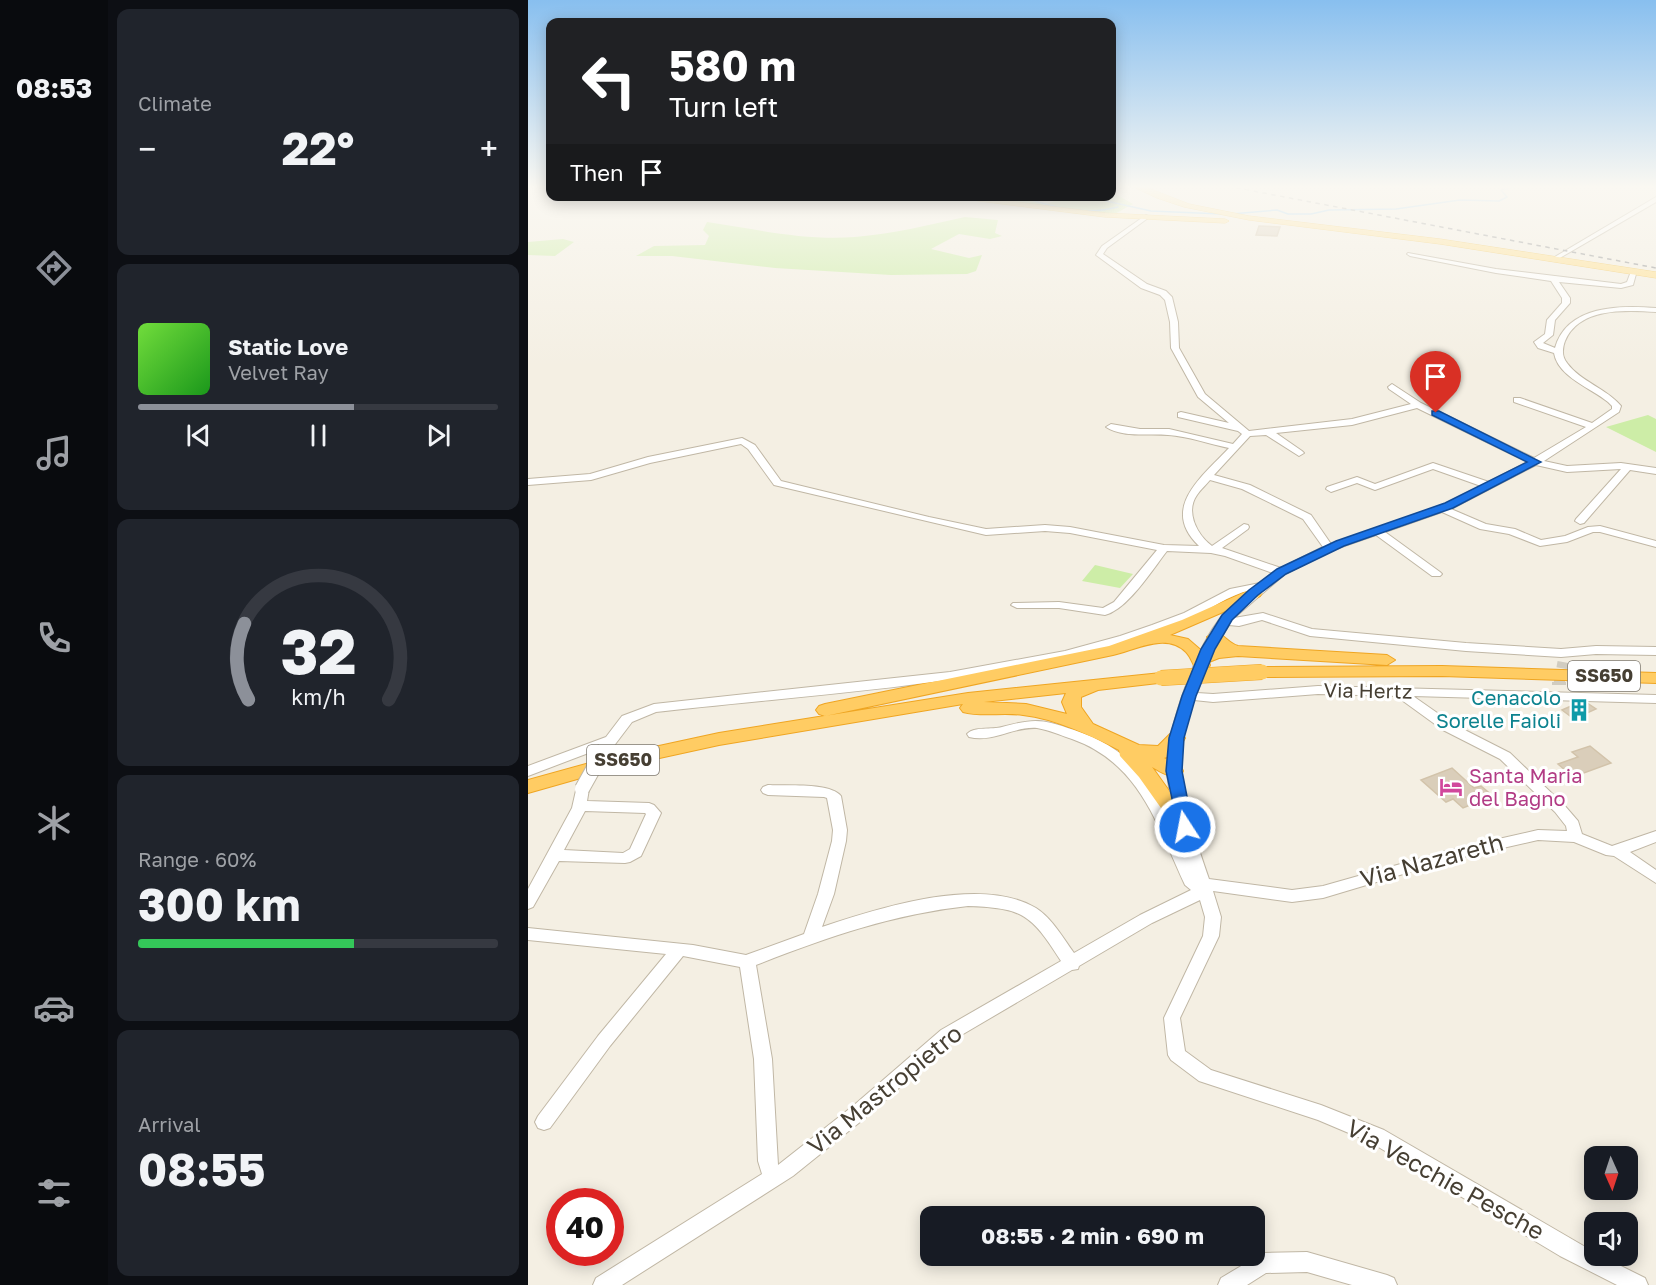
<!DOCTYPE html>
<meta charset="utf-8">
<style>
:root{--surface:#171b24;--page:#20242c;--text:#f1f3f6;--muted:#9ea1a6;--line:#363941;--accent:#8c9099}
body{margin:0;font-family:"Golos Text",sans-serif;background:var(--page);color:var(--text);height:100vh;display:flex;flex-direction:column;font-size:22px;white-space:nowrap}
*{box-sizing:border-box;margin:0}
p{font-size:20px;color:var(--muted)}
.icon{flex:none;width:33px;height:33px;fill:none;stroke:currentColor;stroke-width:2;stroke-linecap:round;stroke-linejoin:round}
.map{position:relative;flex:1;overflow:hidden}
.side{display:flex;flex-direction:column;gap:9px;padding:9px;background:#0d0f14;width:420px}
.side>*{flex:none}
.banner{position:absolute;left:18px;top:18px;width:570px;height:183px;border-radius:12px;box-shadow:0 3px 15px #0003;background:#202124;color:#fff;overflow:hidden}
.needle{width:39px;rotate:177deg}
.buttons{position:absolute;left:1056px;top:1146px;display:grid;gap:12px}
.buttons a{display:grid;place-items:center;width:54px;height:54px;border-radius:12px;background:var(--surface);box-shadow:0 3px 15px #0003;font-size:30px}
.speed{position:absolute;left:18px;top:1188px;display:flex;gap:12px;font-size:30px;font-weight:700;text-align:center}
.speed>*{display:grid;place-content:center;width:78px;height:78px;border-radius:50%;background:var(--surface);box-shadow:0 3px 15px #0003;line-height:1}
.speed .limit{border:9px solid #d22;background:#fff;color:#111}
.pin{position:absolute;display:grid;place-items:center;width:51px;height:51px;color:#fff;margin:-62px -26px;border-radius:50% 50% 50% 0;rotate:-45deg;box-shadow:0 0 6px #0007}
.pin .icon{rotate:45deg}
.me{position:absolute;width:66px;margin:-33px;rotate:349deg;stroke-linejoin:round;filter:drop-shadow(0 0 4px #0008)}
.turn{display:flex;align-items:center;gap:21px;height:126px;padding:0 24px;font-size:27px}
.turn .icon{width:78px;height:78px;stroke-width:2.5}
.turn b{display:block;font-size:42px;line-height:51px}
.then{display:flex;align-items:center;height:57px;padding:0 24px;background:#0003;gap:12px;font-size:22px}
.big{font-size:45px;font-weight:700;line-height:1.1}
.side .widget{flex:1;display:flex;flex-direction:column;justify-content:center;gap:9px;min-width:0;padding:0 21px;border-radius:12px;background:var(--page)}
.side .dial{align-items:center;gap:0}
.dial svg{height:156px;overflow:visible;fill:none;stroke:var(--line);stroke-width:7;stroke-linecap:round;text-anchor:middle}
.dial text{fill:var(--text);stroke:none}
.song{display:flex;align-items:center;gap:18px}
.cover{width:72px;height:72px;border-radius:9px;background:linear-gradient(135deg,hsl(100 70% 55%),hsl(120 70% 35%))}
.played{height:6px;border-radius:3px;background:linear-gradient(90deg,var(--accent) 60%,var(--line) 60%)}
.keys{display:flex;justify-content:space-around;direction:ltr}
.heat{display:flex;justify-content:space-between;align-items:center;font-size:33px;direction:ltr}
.charge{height:9px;border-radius:4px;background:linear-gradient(90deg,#34c759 60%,var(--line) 0)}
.trip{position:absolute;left:392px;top:1206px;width:345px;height:60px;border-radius:12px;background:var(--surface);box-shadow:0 3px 15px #0003;font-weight:700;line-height:60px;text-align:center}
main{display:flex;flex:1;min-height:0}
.dock{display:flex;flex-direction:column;width:108px;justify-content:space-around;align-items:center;background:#090b0e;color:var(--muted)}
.dock .icon{width:42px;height:42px}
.dock .active{color:var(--accent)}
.dock b{font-size:27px;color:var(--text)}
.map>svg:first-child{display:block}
.green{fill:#cdeda7}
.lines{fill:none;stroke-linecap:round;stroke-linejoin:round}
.stream{stroke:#98d0f9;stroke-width:1.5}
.building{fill:#daceba;stroke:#d2c3aa;stroke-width:1.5}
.minor-tunnel-far1{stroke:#d1ccc0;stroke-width:11;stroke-dasharray:11 5;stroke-linecap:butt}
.minor-tunnel{stroke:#d1ccc0;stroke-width:14;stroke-dasharray:14 7;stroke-linecap:butt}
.minor-casing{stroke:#c0b7a5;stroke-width:2}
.major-casing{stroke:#f1c354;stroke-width:1}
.highway-casing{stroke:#efa522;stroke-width:2}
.minor{fill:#fff;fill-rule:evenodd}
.major{fill:#ffe091;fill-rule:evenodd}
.highway{fill:#ffcc63;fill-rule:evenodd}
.rail{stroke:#959595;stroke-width:1.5;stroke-dasharray:4.5 4.5;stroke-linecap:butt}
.minor-bridge-casing{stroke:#c0b7a5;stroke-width:16;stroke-linecap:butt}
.highway-bridge-casing{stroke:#efa522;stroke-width:16;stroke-linecap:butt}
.minor-bridge{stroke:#fff;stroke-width:14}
.highway-bridge{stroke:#ffcc63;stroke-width:15}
.route{fill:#1a73e8;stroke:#114b97;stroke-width:1.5}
.labels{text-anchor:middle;stroke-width:6;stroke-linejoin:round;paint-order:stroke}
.shield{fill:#fff;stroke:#7e7970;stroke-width:1.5}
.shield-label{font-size:18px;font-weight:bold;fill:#463f33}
.street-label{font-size:20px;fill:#463f33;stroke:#fff}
.culture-label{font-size:20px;fill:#0d838f;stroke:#fff;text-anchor:end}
.hotel-label{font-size:20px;fill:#b23c85;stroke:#fff;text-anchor:start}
.near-street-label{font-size:24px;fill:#463f33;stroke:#fff}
</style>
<main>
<nav class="dock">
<b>08:53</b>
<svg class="icon active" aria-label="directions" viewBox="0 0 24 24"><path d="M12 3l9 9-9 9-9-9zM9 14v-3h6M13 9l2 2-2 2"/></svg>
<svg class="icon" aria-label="music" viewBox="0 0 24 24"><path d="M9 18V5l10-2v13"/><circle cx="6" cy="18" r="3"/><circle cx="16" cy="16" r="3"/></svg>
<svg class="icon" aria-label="phone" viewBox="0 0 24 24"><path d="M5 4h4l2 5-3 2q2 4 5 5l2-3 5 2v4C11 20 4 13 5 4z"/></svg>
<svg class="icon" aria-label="climate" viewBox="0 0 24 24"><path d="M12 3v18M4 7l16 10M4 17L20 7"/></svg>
<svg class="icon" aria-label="car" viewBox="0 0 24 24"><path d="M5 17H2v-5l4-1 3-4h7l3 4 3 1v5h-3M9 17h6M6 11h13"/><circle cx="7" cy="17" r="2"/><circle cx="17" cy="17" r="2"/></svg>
<svg class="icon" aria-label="filters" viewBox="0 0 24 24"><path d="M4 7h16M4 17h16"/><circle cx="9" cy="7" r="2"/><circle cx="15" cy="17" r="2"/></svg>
</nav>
<section class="side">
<div class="widget"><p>Climate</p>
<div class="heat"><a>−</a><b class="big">22°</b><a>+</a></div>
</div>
<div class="widget">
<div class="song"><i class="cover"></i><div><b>Static Love</b><p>Velvet Ray</p></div></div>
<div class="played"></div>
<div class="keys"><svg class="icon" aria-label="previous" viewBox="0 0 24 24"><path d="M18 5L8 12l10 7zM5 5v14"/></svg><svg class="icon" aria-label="pause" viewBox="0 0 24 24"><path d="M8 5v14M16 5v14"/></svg><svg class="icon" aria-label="next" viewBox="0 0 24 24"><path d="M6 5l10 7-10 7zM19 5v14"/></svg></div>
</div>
<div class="widget dial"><svg viewBox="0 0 100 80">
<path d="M14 69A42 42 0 1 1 86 69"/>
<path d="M14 69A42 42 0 0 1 12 30" stroke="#8c9099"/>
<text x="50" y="56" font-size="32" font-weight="700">32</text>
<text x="50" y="72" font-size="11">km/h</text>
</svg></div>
<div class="widget"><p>Range · 60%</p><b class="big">300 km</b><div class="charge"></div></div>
<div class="widget"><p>Arrival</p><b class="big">08:55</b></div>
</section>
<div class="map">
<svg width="1128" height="1285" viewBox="0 0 1128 1285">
<rect width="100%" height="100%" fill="#f4efe3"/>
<path class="green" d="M584,192L605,204L583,216L420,197H499L516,205L531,199L523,197L584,196Z
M437,217L470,220L467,233L474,236L462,239L431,234L403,249L441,258L454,255L448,271L439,274L363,275L247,268L144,256H108L126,246L177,245L181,236L175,230L179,222C227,229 278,241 327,237C364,234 401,225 437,217Z
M35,239L46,242L27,256L0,255V242Z
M1120,415L1128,419V452L1078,427Z
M567,565L605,574L592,588L554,581Z"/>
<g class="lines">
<path class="stream" d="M492,196C523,207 557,216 590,207
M556,196L623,211L694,214
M703,214L749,210L760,214H783L801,210L868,209L932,200L971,201L979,197L973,190L986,187L1034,186"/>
</g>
<path class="building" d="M731,226L752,227L749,236L728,235Z
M1050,703H1059L1068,709L1046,719L1034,710Z
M1062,746L1083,763L1045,777L1030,764L1050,757L1044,752Z
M924,768L946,788L953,786L965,796L935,808L925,799L918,802L893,780Z"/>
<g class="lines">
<path class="minor-tunnel-far1" d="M1031,684L1035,662"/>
<path class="minor-tunnel" d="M1031,685V682"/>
<g class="minor-casing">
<path id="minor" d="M1128,197V202L1030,259L1025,258Z
M618,215L620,216V218L579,248L575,254L619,284L638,291L644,297L650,322L651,348L677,394L721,431L824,419L883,404L861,389L860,387L864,384L893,403L1006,458L1058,427L986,402V398H992L1064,423L1084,409V406L1080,402C1063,388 1030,377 1026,353L1010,348L1006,342L1017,334L1019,320L1034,303V298L1023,281L968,273L882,256L879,254L880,253L968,269L1093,284L1099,282L1102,274H1108L1105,285L1093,288L1031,282L1042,298V303L1027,320L1025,335L1015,343L1027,348C1039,305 1092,305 1128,308V312C1098,310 1051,307 1037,341C1034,349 1034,357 1039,363C1053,382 1078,388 1093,406L1091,412L1016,461L1039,466L1093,463L1128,468V474L1102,470L1056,523L1052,524L1047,521L1048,519L1093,469L1039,472L1008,465L923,509L958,524L987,529L1013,540L1037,536L1060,527L1072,526L1128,541V547L1072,532H1065L1039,542L1012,546L981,534L952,529L914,512L857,532L912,572L914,574L912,576H904L848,535L805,550L757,574L706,618L735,613L784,629L938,643L1033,649L1068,646L1128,647V655L1068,654L1033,657L938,651L782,636L734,620L711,626L701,625L686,649L669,693L685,694L790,686L1128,695V703L885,696L925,724L982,753L1037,806L1050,821L1054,834L1084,846L1128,831V842L1102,852L1128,870V883L1086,856L1078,855L1046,842L1010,840L922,860L795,898L764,902L685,891L693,917L691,936L652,1018L657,1051L683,1070L793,1105L856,1130L1066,1252V1256H1073L1117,1278L1120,1285H1089L1032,1256L842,1142L790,1120L671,1081L643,1060L640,1055L636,1018L675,936L677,917L672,900L624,923L551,966L550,969L544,970L425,1040L337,1118L265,1176L94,1285H65L68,1278L234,1174L230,1161L226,1059L212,967L155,956L82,1046L22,1128L16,1130L10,1128L7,1122L10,1116L70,1036L138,954L0,940V928L165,945L218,955L276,934L290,894L304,841L305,830L299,798L296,797L240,795L235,793L233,790L235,787L240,785C258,786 302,782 313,796L319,830L318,841L306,894L294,927C351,908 452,875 508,908C524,918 535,938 546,953L612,915L663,890L657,885C629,825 612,763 544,739C532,735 521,730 509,728C486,726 465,743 441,737L439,734C446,726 464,730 474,727C507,718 514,719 546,730C614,753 631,793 658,855C651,831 640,795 639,769C639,728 668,646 695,615C703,606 714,598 723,590C700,595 682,610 661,619C622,636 581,648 539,658C405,689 265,696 128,712L104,722L82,751L77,752L71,749L0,776V766L78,737L94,716L126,704L422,672L537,651L592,636L624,625L656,613L702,589L732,583L745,573L697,556L683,553L639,551C624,570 600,609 577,615L531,608H489L483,605L485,603L531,602L575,608L586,602L629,550L542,533L517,531L458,535L246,485L220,449L213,444L122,463L63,480L0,485V479L62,474L120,457L214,438L227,445L253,481L401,517L458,529L517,525L542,527L636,545L671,546C631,508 675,476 701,448C681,444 660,436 640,435C621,433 594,438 578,427L583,424L612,429H641L705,444L714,434L710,431L650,417V413L653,412L701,423L670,397L643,348L642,322L637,300L632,295L613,288L568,255L574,246ZM889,408L999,462L961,482L905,463L847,484L829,477L799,487L798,489L803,492L829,483L847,490L905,469L953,486L917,504L803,544L783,515L722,485L686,475L722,436L738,435L771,456L776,453L774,451L748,433L824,425ZM682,480L714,489L775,519L795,547L753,568L694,548L720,529L721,527L720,525L716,524L684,546C669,535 657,512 669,495C672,490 678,485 682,480ZM790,694L872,696L875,701L915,730L972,759L1027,812L1038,826L1039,831L1010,830L922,850L795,886L764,890L681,879C667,837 645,781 655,737C658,724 662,712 666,700L685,702ZM440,906C495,908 503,914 533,961L413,1030L325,1106L250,1165L244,1059L228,965C297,938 365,914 440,906Z
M54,784L59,786L61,789L59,801L121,803L126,805L133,813L113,856L102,862L97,863L31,861L5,907L0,909V889L44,808L49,786ZM57,811L117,813L118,814L102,849L95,853L36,850Z
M779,1252L859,1275L866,1278L869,1285H824L779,1272L738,1273L719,1285H690L693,1278L735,1253Z"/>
</g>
<g class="major-casing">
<path id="major" d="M604,186H615L661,204L721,216L912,239L1128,272V278L912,244L721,220L656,207L629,198Z
M412,196H439L577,213L697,219L701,221L697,223L577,217Z"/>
</g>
<g class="highway-casing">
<path id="highway" d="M726,588L734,593L732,596L642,635L660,639L675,652L688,648L679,637L687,632C696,634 700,643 710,646L859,655L867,660L859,665L710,656L691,658L681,662L682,665L680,669H668C664,663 663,657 658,652C638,632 607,650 585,655L297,716L291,714L288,710L291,706L297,704L581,646L654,620Z
M914,666L1128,673V683L914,676L734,677L728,676L725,672L728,668L734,667Z
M633,673L639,674L642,678L639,682L570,690L553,697V707L565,724L611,745L630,746L642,734H654L657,738C653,745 645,756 636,758L653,767L655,771L653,775C642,779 633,772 624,767L667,827L664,832L657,834L650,832L611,777L592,756L591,750C561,735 529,719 495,715C476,712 453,717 435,712L432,708L435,704L191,745L95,766L0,793V780L94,754L191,733L440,693ZM538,693L534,702L539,714L498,704L456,702Z"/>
</g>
<use href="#minor" class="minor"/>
<use href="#major" class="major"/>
<use href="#highway" class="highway"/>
<path class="rail" d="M699,186L1128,268"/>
<g class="minor-bridge-casing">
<path id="minor-bridge" d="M54,789L77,748"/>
</g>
<g class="highway-bridge-casing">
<path id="highway-bridge" d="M633,678L734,672"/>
</g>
<use href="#minor-bridge" class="minor-bridge"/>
<use href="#highway-bridge" class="highway-bridge"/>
</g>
<linearGradient id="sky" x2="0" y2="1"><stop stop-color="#88bfef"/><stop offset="0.51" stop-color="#faf8f2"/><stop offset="1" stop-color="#faf8f2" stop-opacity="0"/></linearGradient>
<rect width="1128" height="366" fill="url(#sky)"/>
<path class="route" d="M904,411H911L1013,462L925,508L816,546L758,574L730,595L704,620L687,649L668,696L656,738L654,771L665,827L662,831H651L638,771L641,738L654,696L673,649L694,615L721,590L749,569L808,541L917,503L999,462L904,415Z"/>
<defs>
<g id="building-bare" transform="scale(1.8)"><path d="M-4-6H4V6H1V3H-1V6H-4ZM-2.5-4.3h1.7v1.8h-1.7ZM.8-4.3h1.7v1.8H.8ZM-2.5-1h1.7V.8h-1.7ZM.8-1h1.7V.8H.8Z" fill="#0f9aa8" stroke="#fff" stroke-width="2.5" paint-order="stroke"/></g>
<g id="hotel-bare" transform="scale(1.8)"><path d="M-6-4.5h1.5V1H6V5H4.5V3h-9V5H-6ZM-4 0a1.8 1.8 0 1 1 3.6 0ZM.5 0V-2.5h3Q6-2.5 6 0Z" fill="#d1479c" stroke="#fff" stroke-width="2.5" paint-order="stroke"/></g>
</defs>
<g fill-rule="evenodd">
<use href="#building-bare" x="1051" y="710"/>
<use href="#hotel-bare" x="923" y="787"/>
</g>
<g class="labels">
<g class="shield">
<rect x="1040" y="661" width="72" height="30" rx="4.5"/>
<rect x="59" y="745" width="72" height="30" rx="4.5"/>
</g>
<g class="shield-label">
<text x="1076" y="682">SS650</text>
<text x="95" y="766">SS650</text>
</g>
<g class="street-label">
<text transform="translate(840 691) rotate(1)" y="7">Via Hertz</text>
</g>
<g class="culture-label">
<text x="1033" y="705">Cenacolo<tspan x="1033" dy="23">Sorelle Faioli</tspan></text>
</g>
<g class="hotel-label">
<text x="941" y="783">Santa Maria<tspan x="941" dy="23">del Bagno</tspan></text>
</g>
<g class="near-street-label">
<text transform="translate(904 861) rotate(-15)" y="8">Via Nazareth</text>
<text transform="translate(357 1090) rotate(-39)" y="8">Via Mastropietro</text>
<text transform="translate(917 1180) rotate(29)" y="8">Via Vecchie Pesche</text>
</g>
</g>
</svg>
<div class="buttons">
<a><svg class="needle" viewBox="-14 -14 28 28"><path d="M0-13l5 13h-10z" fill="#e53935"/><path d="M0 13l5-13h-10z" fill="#9ea1a6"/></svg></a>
<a><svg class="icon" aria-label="sound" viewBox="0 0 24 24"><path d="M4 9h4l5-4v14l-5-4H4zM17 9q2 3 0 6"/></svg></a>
</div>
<div class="speed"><div class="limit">40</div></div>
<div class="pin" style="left:908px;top:413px;background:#d93025"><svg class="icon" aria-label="arrive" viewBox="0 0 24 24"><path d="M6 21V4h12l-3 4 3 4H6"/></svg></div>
<svg class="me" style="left:657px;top:827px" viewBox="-20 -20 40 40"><circle r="17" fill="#1a73e8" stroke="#fff" stroke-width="3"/><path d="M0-11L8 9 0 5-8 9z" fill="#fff"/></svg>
<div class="trip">08:55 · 2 min · 690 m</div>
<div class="banner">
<div class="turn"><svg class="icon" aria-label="left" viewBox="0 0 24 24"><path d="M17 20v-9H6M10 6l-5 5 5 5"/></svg><div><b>580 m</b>Turn left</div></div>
<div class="then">Then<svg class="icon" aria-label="arrive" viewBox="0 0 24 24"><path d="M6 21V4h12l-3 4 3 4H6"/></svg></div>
</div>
</div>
</main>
